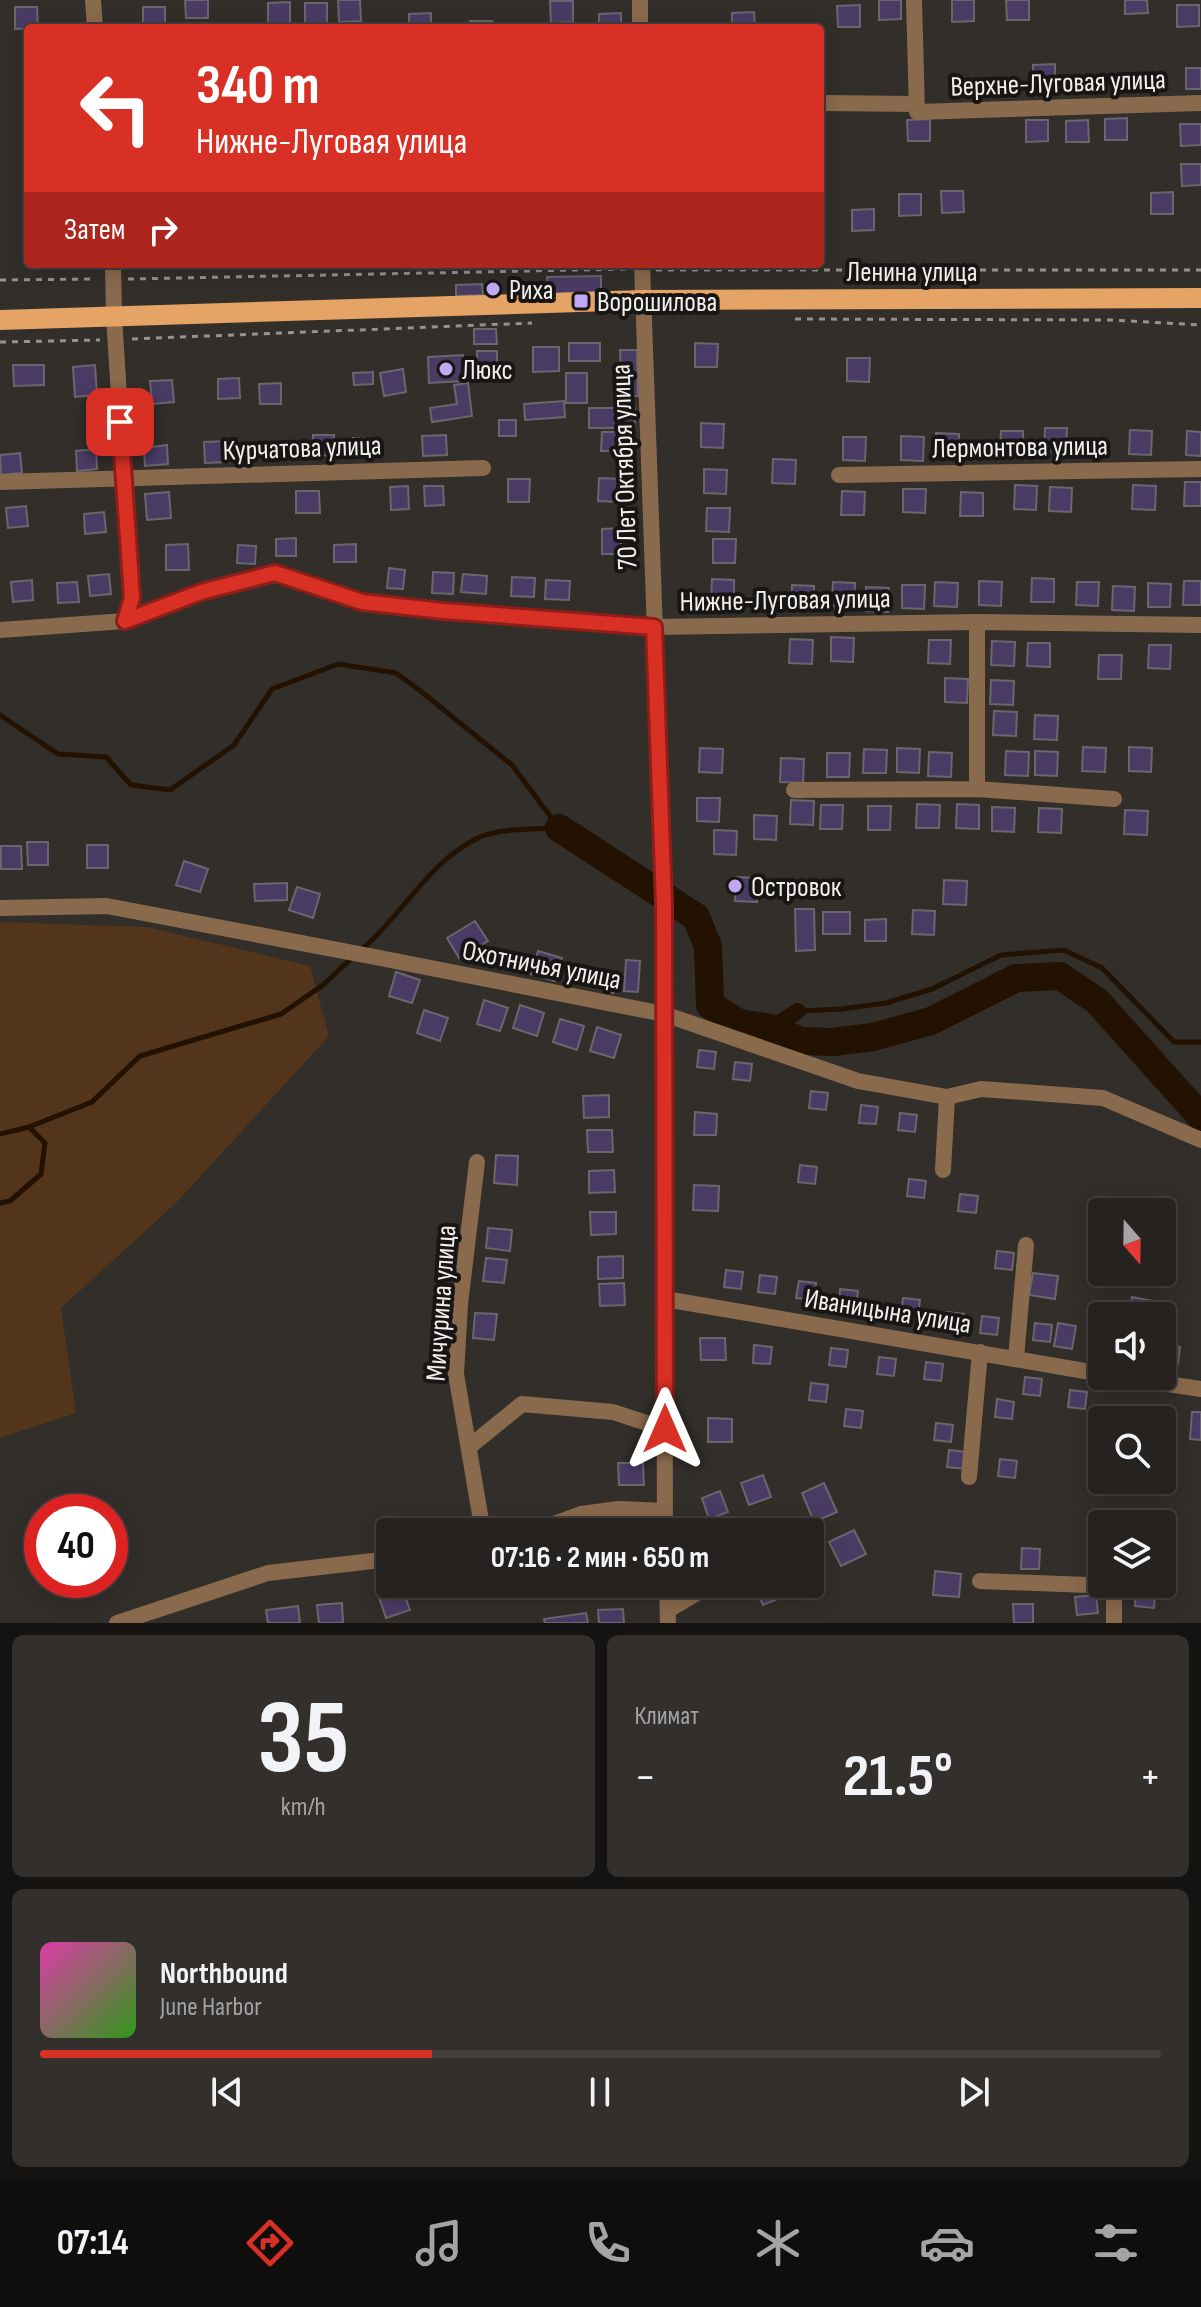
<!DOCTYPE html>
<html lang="ru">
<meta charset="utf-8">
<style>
:root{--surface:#262220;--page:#322f2d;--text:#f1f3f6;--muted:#a4a4a5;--line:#423f3e;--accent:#d93025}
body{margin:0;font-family:"Sofia Sans Condensed",sans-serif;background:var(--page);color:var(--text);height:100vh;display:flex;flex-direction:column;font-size:30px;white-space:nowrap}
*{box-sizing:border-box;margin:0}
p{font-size:26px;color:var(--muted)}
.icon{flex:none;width:44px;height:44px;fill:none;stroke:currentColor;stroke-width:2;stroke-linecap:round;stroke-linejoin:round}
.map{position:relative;height:1623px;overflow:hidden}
.side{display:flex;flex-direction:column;gap:12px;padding:12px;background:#151312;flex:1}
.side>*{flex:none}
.banner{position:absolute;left:24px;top:24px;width:800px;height:244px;border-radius:8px;box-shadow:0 4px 20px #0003,0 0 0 2px var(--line);background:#d93025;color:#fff;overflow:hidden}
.needle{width:52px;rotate:160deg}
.tools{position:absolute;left:1088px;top:1198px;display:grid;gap:16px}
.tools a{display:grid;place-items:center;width:88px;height:88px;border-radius:8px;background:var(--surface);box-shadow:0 4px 20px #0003,0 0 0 2px var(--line);font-size:40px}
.speed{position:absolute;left:24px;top:1494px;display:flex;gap:16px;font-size:40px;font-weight:700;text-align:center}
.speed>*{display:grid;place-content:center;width:104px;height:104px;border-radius:50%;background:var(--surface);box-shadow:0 4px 20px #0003,0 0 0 2px var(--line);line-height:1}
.speed .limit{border:12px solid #d22;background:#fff;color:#111}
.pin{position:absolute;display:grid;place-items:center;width:68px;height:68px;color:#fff;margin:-34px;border-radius:16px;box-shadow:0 4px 12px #0006}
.me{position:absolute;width:88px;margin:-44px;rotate:0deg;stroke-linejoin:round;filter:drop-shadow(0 0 6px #0008)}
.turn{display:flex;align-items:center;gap:28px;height:168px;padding:0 40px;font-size:36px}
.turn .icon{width:104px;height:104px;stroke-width:2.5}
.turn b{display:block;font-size:56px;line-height:68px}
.then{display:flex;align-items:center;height:76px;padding:0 40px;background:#0003;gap:16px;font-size:30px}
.big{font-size:60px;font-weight:700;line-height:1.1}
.side .card{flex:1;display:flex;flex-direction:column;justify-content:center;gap:12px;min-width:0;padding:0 28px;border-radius:12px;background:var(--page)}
.side .dial{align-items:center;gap:0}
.dial b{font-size:104px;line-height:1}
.song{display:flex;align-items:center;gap:24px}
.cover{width:96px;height:96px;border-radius:12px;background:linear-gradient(135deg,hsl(320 70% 55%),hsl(110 70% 35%))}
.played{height:8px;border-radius:4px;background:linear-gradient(90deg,var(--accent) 35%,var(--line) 35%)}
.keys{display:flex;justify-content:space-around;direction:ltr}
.heat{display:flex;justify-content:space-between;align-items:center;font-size:44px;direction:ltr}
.side .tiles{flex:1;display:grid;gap:12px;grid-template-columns:1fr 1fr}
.card:last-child{grid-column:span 2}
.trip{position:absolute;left:376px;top:1518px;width:448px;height:80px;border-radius:8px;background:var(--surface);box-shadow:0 4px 20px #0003,0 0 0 2px var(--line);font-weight:700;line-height:80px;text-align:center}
.dock{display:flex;height:128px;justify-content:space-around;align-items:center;background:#0f0e0d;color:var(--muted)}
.dock .icon{width:56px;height:56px}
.dock .active{color:var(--accent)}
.dock b{font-size:36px;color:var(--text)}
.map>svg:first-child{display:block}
.green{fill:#52351a}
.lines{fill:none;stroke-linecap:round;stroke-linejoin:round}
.stream{stroke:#231101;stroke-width:5}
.canal{stroke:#231101;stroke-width:16}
.river{stroke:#231101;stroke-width:28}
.building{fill:#4a3b64;stroke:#69676d;stroke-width:2}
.path{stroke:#96928f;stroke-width:3;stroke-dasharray:6 6;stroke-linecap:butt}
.minor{stroke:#8a6a4d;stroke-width:16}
.major{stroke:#e6a366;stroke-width:20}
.route-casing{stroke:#8d1f18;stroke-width:20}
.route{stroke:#d93025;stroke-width:14}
.poi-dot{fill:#c2a8f2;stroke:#181614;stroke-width:3}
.labels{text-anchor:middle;stroke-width:8;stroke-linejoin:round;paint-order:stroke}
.street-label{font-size:28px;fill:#f1eeec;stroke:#181614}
.poi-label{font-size:28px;fill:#f1eeec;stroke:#181614;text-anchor:start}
</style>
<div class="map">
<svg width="1201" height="1623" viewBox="0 0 1201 1623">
<rect width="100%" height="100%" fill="#322e2a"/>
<path class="green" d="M0,922L147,927L310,966L329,1036L176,1203L61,1308L76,1413L0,1438Z"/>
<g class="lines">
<path class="stream" d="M0,715L58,754L106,757L131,785L170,790L234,745L272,689L338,664L396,673L418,689L512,765L559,828
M361,950C402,916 428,862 478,838C499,828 536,829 559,828
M798,1011L841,1009L886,1003L932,989L1001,955L1064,950L1102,968L1174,1042H1201
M0,1134L29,1127L92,1102L140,1056L281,1014L323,985L353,957
M0,1203L10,1201L41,1174L45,1143L29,1127"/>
<path class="canal" d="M771,1028L798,1011"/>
<path class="river" d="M559,828L696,917L708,946L710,1005L739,1023L771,1028L801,1041L833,1042L873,1037L931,1021L1016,978L1060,976L1097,1001L1201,1117"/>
</g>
<path class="building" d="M185,0H208V18H186Z
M338,0H360L361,21L339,22Z
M879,0H901V19L879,20Z
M952,0H974V21L952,22Z
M1006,0H1029V20H1007Z
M1125,0H1147L1148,13L1125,14Z
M550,1H573V22L551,23Z
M290,2V23L268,24V3Z
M305,3H327V24H305Z
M860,5V27H838L837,6Z
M1177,5H1199V26L1177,27Z
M15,7H37L38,28L15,29Z
M143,7H165V28H143Z
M754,12L755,28H732V13Z
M431,13V28H409V14Z
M621,13V28H599V14Z
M470,21H492V28H470Z
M1055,64V86H1033V65Z
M1186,68H1201V89H1186Z
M1127,118V140H1105V119Z
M930,119V141H908L907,120Z
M1026,120H1048V141L1026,142Z
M1088,120L1089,142H1066V121Z
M1180,124H1201V145L1181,146Z
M1181,164H1201V185L1182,186Z
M941,191H963L964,212L942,213Z
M1173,192V214H1151V193Z
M899,194H921V215L899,216Z
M874,209V230L852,231V210Z
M601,276V297H547V277Z
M482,284L483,295L456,296V285Z
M474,329H496L497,344H474Z
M569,343H600V361H569Z
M695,343L718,344L717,367H695Z
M533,347H559V371L533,372Z
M620,350H637L638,396H622Z
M477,351H497V365L477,364Z
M463,355L464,381L429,383L428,357Z
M847,358H870L869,382L847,381Z
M13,365H44V385L14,386Z
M95,365L97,395L75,397L73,367Z
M403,369L406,392L384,396L380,373Z
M373,372V384L354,385L353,373Z
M566,373H587V403H566Z
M239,378L240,398L218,399V379Z
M172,380L174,402L152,404L150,381Z
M281,383V404H260L259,384Z
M468,383L472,416L432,422L430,408L457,404L454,385Z
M564,401L565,417L525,420L524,404Z
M589,408H635V428H589Z
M499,420H516V436H499Z
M701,423L724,424L723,448L701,447Z
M1045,428H1067L1066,452L1044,451Z
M1130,430L1152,431L1151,455L1129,454Z
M1001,431H1023V455H1000Z
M1187,431L1201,432V456L1186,455Z
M602,432H624L623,451H601Z
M936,433L959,434L958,458L936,457Z
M313,435H334L333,456L313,455Z
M446,435L447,455L423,456L422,436Z
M901,436L924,437L923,461L901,460Z
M843,437H866L865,461L843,460Z
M353,438H369V457L353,458Z
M228,441L229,462L205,463L204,442Z
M167,445L168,464L145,466L144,448Z
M96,449L97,469L77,471L76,451Z
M20,453L22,473L1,475L0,455Z
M773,459L796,460L795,484L772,483Z
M704,469L727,470L726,494L704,493Z
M599,478L622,479L621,502L598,501Z
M508,479H530L529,502H508Z
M1185,482H1201V506H1184Z
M1015,485L1037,486L1036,510L1014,509Z
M1133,485L1156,486L1155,510L1132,509Z
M408,486L409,509L391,510L390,487Z
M424,486H443L444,505L425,506Z
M1050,487L1072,488L1071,512L1049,511Z
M903,489H926L925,513L903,512Z
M296,491H319L320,513H296Z
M842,491L865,492L864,515H841Z
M169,492L171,518L147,520L145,494Z
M961,492L983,493V516H960Z
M26,506L28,526L8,528L6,508Z
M707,508H730L729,532L706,531Z
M104,512L106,532L85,534L84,514Z
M621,528V554H602V529Z
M296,538V556H276V539Z
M713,539H736L735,563H713Z
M188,544L189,570H166V545Z
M356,544V562H334V545Z
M238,545L256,546L255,564L237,563Z
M389,568L405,570L403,589L387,588Z
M433,572L454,573L453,594L432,593Z
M109,574L111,594L90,596L88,576Z
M463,574L487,576L486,594L461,592Z
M512,577L535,578L534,597L511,596Z
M1032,578L1054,579V602H1031Z
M712,579L734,580V604L711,603Z
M32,580L33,600L13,602L11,582Z
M546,580L570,581L569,600L545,599Z
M979,581L1002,582L1001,606L979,605Z
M1184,581H1201V605H1183Z
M77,582L79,602L58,603L57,583Z
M833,582L855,583L854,607L832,606Z
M935,582L958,583L957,607L934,606Z
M1077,582H1099L1098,606L1076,605Z
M1148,583L1171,584L1170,607H1148Z
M792,585L814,586V609H791Z
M902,585H925L924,609L902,608Z
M1113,586L1135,587L1134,611L1112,610Z
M866,587L889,588L888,612L865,611Z
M831,637L854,638L853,662L831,661Z
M790,639L813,640L812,664L789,663Z
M929,640H951L950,664L928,663Z
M992,641L1015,642L1014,666L991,665Z
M1028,643H1050V667L1027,666Z
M1149,645H1171L1170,669L1148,668Z
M1099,655H1122L1121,679H1098Z
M945,678L968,679L967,703L945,702Z
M991,680L1014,681L1013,705L990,704Z
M994,711L1017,712L1016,736L993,735Z
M1035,715L1058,716L1057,740L1034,739Z
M1083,747L1106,748L1105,772L1082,771Z
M1129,747L1152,748L1151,772L1129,771Z
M700,748L723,749L722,773L699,772Z
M897,748L920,749L919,773L897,772Z
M864,749L887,750L886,773H863Z
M1006,751L1029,752L1028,776L1005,775Z
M1035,751L1058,752L1057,776L1035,775Z
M929,752L952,753L951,777L928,776Z
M827,753H850L849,777H827Z
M781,758L804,759L803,783L780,782Z
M697,798H720L719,822L697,821Z
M791,800L814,801L813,825L790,824Z
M917,804L940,805L939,828H916Z
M957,804L979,805V829L956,828Z
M821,805H843L842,829H820Z
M868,806H891L890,830H868Z
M992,807L1015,808L1014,832L992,831Z
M1039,808L1062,809L1061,833L1038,832Z
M1125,810L1148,811L1147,835L1124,834Z
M754,815L777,816L776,840L754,839Z
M714,830L737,831L736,855L714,854Z
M27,842H48V865H28Z
M87,845H108V868H87Z
M1,846H21L22,869H1Z
M184,861L208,869L200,892L176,885Z
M736,877L758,878L757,902L735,901Z
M944,880L967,881L966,905L943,904Z
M287,883V900L255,901L254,884Z
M297,887L320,894L313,918L289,910Z
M795,909H814L815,950L796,951Z
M913,910L935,911L934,935L912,934Z
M823,912H850V934H823Z
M886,919V941H865V920Z
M475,921L488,941L459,958L447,938Z
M538,951L562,958L555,981L531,974Z
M626,960L640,961L638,992L624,991Z
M597,971L618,979L613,993L591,984Z
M396,972L420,980L412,1003L389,996Z
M484,1000L508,1008L500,1031L477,1024Z
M520,1005L544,1013L537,1036L513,1028Z
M424,1010L448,1018L440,1041L417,1033Z
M560,1019L584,1026L577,1050L553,1042Z
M597,1027L621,1035L614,1058L590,1051Z
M699,1050L716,1052L714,1069L697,1067Z
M735,1062L752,1064L750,1081L733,1079Z
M811,1091L828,1093L826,1110L809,1108Z
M609,1095V1117L584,1118L583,1096Z
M861,1105L878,1107L876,1124L859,1123Z
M695,1112L717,1114L716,1135H694Z
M900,1113L917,1115L915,1132L898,1130Z
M587,1130H612L613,1152H588Z
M496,1155L518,1156L517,1185L494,1183Z
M800,1165L817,1167L815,1184L798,1182Z
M614,1170L615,1192L589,1193V1171Z
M909,1179L926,1181L924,1198L907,1196Z
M694,1185L719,1186L718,1211L693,1210Z
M960,1194L978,1196L976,1213L958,1211Z
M590,1212H616V1234L591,1235Z
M1094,1218L1102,1219V1242L1091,1241Z
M488,1228L512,1230L510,1251L486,1248Z
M997,1251L1014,1253L1012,1270L995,1268Z
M623,1256V1278L598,1279V1257Z
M486,1258L507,1260L504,1283L483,1281Z
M726,1270L743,1272L741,1289L724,1287Z
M1033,1273L1058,1276L1055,1299L1029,1295Z
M760,1275L777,1277L775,1294L758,1292Z
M799,1281L816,1283L814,1300L796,1298Z
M624,1283L625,1305L600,1306L599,1284Z
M840,1289L858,1291L856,1308L839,1306Z
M1132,1297L1153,1301L1149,1316L1129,1314Z
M903,1298L920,1300L918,1317L901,1315Z
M946,1312L964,1314L961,1331L944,1329Z
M475,1313L497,1314L494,1340L473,1338Z
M982,1316L999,1318L997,1335L980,1333Z
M1035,1323L1052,1325L1050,1342L1033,1340Z
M1058,1323L1076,1326L1072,1349L1054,1346Z
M700,1338H725L726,1360H701Z
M754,1345L772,1347L770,1364L753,1363Z
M1163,1345L1180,1347L1178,1364L1162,1362Z
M831,1348L848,1350L846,1367L829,1365Z
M879,1357L896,1359L894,1376L877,1374Z
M926,1362L943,1364L941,1381L924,1379Z
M1025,1377L1042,1379L1040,1396L1023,1394Z
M811,1383L828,1385L826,1402L809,1400Z
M1070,1390L1087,1392L1085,1409L1068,1407Z
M997,1399L1014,1402L1012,1419L995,1417Z
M1146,1405L1163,1407L1161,1420H1144Z
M846,1409L863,1411L861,1428L844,1426Z
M1192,1412H1201V1440L1190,1439Z
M708,1418L732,1419V1442H708Z
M936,1423L953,1425L951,1442L934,1440Z
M949,1450L967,1452L965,1469L947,1467Z
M1000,1459L1017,1461L1015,1478L998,1476Z
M618,1463H643L644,1485H619Z
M763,1475L771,1497L749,1505L741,1483Z
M824,1483L837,1512L814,1522L802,1493Z
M720,1491L728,1512L709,1519L702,1498Z
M854,1530L866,1554L841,1566L829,1542Z
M1022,1548L1040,1549L1039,1569H1021Z
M935,1571L961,1574L959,1597L933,1595Z
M478,1584H506L508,1588L483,1597Z
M754,1584H780L785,1596L763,1605Z
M1136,1584H1156L1154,1608L1135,1606Z
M402,1589L410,1610L386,1618L379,1597Z
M1096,1595L1098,1613L1077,1615L1075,1597Z
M342,1603L343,1623H319L317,1605Z
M1013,1604H1033V1623H1014Z
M298,1606L300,1623H268L266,1610Z
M623,1609L624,1623H599L598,1610Z
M586,1613L588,1623H545L544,1619Z"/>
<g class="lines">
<path class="path" d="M656,270H1201
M128,279L628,269
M0,280L96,279
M795,319L1112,320L1201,325
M132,339L532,323
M0,342L100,340"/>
<path class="minor" d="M93,0L95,28
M914,0L917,112L1201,103
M640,28V0
M820,103L917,104
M113,264L114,317L132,598L125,621
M642,264L663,857L665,1532
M839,475L1201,469
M0,482L483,468
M0,630L125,621L201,592L275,573L362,602L443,611L654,627L977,622L1201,625
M977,789V622
M794,790L977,789L1114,799
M0,908L107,906L380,958L664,1014L858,1081L947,1097L981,1089L1103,1098L1201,1140
M477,1162L460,1304L456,1374L483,1532
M943,1170L947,1097
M665,1299L1102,1374
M1016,1358L1026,1245
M1116,1376L1201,1389
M469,1447L522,1404L613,1412L665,1429
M969,1477L980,1352
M532,1532L581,1514L619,1509L664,1511
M980,1581L1114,1586V1623
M667,1584L668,1623
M668,1610L712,1584
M117,1623L268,1573L390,1559"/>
<path class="major" d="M0,320L643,300L1201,298"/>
</g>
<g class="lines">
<g class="route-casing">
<path id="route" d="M120,422L132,598L125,621L201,592L275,573L362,602L443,611L654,627L664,903L665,1429"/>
</g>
<use href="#route" class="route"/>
</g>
<g class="poi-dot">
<circle cx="493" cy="289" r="8"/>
<rect x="573" y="293" width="16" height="16" rx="4"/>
<circle cx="446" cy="369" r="8"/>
<circle cx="735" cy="886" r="8"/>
</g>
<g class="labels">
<g class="street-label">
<text transform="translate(1058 82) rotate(-2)" y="10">Верхне-Луговая улица</text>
<text x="912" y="281">Ленина улица</text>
<text transform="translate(1020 446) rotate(-1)" y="10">Лермонтова улица</text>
<text transform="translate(302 447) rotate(-2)" y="10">Курчатова улица</text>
<text transform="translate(623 467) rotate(-92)" y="10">70 Лет Октября улица</text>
<text transform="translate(785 599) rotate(-1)" y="10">Нижне-Луговая улица</text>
<text transform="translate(542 964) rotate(11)" y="10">Охотничья улица</text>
<text transform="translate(440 1303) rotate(-86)" y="10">Мичурина улица</text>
<text transform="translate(888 1310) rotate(9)" y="10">Иваницына улица</text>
</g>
<g class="poi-label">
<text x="509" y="299">Риха</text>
<text x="597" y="311">Ворошилова</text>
<text x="462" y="379">Люкс</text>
<text x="751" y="896">Островок</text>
</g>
</g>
</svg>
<div class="tools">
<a><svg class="needle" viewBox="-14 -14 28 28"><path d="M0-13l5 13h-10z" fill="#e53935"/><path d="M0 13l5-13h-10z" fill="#a4a4a5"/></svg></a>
<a><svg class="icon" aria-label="sound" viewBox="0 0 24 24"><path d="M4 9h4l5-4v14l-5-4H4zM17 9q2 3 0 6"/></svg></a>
<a><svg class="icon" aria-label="search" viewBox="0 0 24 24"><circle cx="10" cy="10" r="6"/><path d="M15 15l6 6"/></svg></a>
<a><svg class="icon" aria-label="layers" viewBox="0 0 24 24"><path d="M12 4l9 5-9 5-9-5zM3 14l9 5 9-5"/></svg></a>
</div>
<div class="speed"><div class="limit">40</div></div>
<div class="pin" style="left:120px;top:422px;background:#d93025"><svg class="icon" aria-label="arrive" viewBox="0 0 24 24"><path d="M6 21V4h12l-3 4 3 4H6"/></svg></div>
<svg class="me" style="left:665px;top:1429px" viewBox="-20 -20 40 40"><path d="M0-17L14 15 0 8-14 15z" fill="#d93025" stroke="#fff" stroke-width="4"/></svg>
<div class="trip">07:16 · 2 мин · 650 m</div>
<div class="banner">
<div class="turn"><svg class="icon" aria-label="left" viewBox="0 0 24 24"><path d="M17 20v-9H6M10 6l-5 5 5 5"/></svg><div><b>340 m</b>Нижне-Луговая улица</div></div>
<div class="then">Затем<svg class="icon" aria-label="right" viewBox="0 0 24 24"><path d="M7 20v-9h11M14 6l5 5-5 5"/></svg></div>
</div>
</div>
<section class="side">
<div class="tiles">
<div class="card dial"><b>35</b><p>km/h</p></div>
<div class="card"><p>Климат</p>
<div class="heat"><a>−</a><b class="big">21.5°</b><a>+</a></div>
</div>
<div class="card">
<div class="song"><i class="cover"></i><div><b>Northbound</b><p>June Harbor</p></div></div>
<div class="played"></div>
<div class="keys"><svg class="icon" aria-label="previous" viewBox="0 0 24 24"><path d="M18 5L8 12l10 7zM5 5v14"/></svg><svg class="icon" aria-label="pause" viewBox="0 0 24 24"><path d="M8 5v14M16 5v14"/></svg><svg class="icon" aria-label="next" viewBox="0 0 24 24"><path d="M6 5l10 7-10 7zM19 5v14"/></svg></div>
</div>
</div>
</section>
<nav class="dock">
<b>07:14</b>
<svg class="icon active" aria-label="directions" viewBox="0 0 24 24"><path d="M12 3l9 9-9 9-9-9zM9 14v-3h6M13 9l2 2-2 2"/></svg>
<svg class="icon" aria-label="music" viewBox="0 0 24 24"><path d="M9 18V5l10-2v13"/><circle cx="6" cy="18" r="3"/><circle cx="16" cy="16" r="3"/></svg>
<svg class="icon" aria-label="phone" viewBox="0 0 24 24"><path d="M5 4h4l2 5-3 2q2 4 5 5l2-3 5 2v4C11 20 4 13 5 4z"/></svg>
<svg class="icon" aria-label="climate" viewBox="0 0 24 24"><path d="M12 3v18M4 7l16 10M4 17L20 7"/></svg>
<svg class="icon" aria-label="car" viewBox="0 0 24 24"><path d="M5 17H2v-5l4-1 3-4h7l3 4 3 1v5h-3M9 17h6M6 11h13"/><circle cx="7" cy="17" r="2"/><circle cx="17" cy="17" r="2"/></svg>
<svg class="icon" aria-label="filters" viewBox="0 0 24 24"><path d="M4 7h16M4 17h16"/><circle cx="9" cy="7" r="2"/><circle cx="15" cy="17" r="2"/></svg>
</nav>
